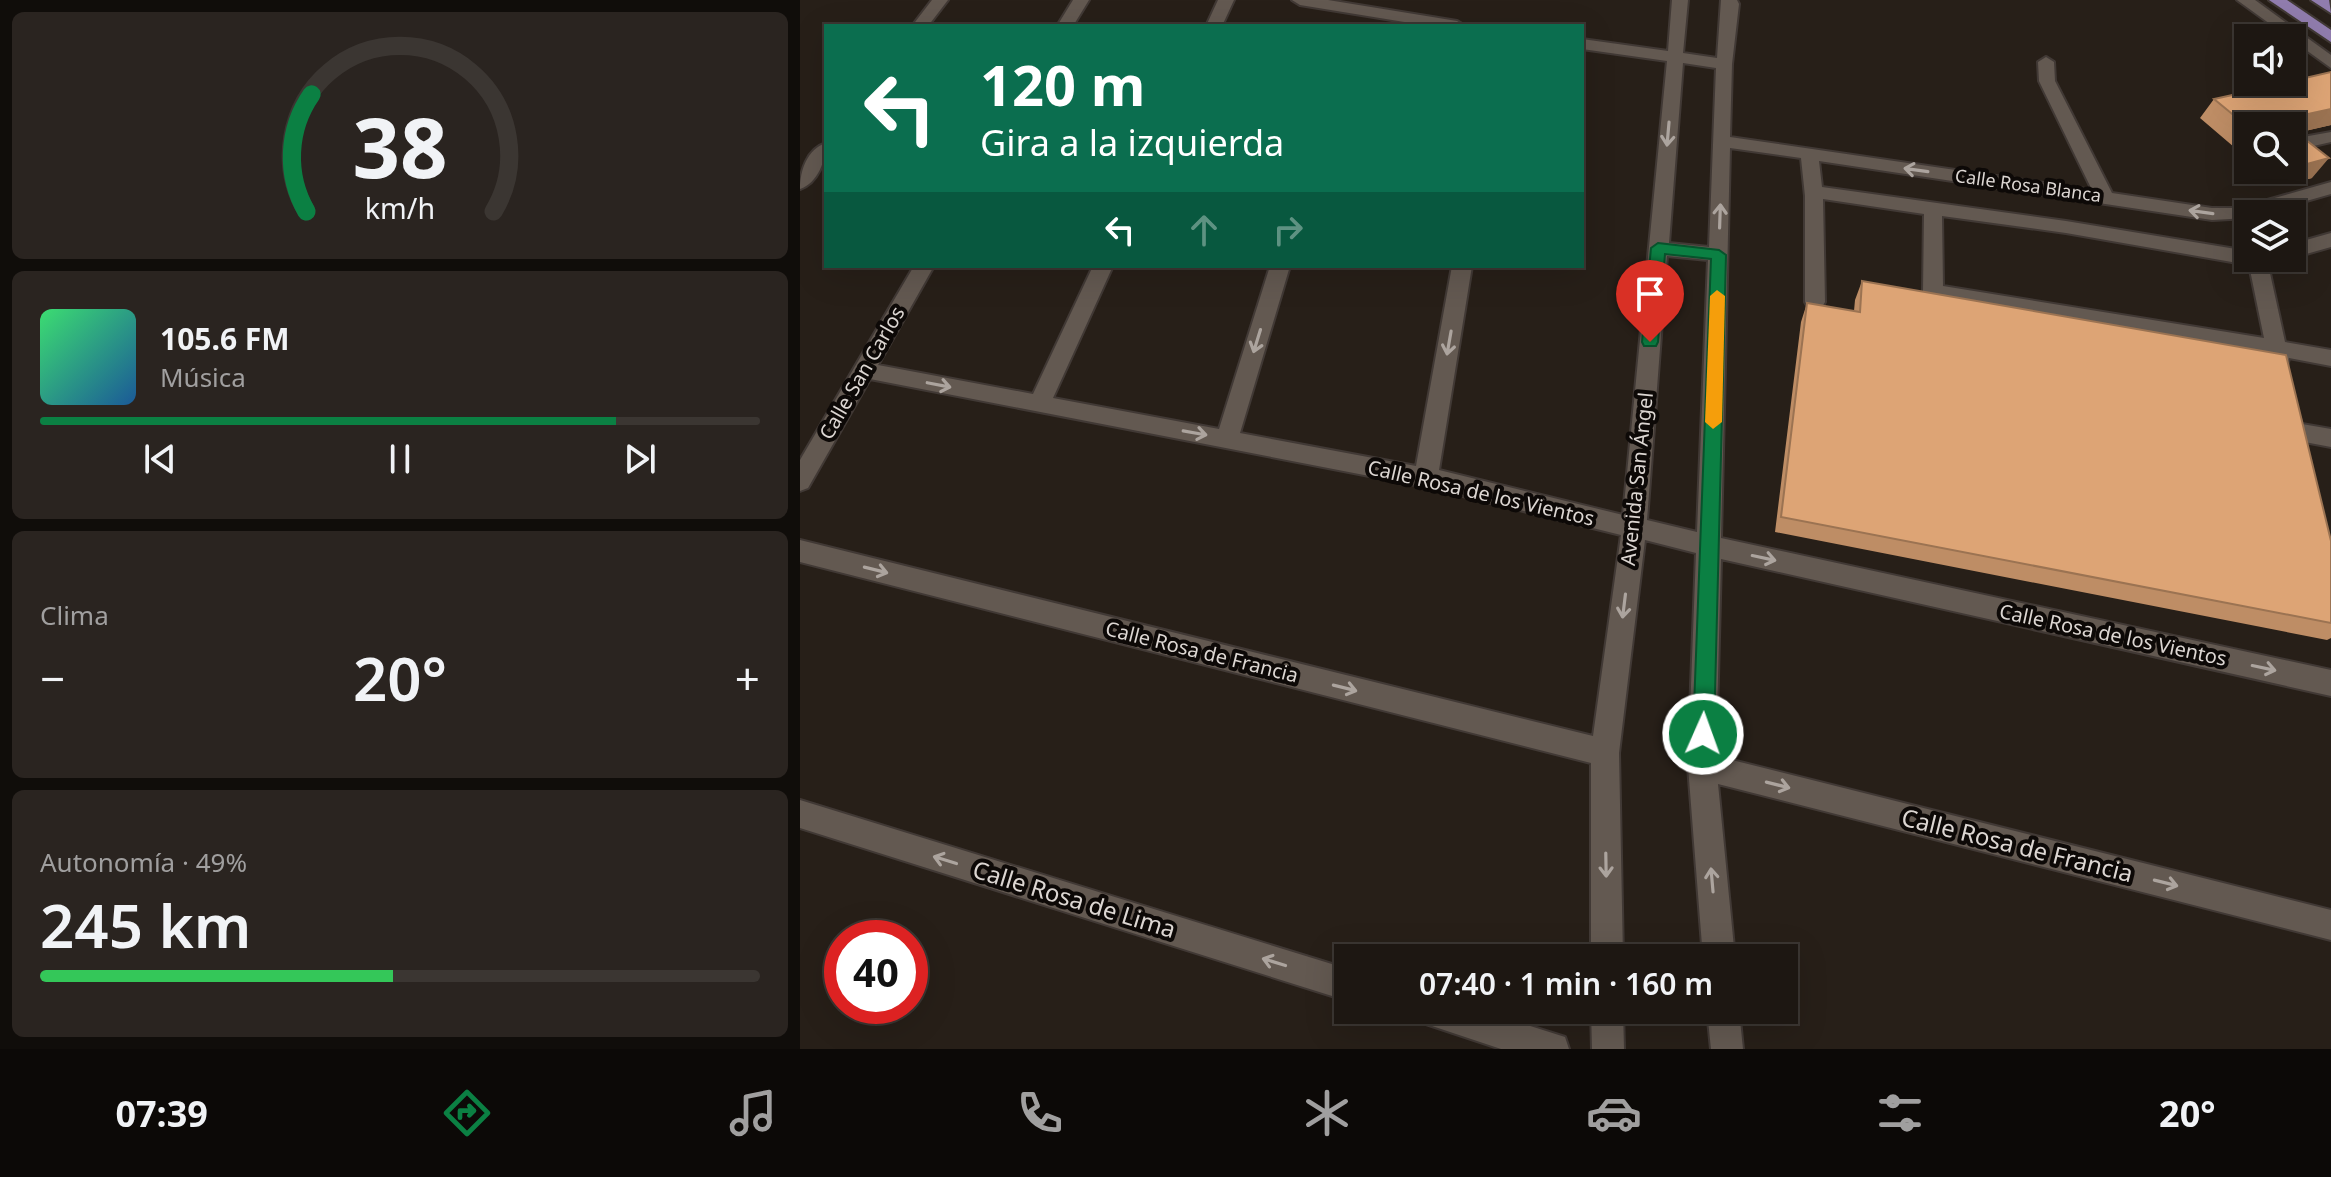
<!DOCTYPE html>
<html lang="es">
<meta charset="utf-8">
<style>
:root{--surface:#1d1712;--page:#2a2420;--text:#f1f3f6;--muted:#a09f9f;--line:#3b3632;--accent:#0b8043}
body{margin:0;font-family:"Noto Sans",sans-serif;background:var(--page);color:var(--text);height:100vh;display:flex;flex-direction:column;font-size:30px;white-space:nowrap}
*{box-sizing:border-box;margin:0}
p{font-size:26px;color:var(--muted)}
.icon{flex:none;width:44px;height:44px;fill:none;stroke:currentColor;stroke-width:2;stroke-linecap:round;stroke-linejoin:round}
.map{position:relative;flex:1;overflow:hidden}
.side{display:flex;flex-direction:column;gap:12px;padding:12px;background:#100d0a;width:800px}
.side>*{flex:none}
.top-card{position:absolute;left:24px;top:24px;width:760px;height:244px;border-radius:0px;box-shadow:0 8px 32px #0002,0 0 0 2px var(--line);background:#0b6e4f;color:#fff;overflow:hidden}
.buttons{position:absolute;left:1434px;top:24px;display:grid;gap:16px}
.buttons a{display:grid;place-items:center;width:72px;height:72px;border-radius:0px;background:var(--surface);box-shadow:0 8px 32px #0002,0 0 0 2px var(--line);font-size:40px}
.speed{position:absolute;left:24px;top:920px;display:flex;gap:16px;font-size:40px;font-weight:700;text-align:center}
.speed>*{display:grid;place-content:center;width:104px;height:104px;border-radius:50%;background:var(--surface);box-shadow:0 8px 32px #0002,0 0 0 2px var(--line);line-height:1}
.speed .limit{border:12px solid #d22;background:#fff;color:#111}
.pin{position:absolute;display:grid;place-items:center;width:68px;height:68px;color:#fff;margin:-82px -34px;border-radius:50% 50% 50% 0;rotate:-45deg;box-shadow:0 0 8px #0007}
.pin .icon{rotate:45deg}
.me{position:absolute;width:88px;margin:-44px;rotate:2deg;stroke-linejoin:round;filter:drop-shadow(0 0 6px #0008)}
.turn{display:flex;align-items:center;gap:28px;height:168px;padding:0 24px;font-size:36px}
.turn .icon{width:104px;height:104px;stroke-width:2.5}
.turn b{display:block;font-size:56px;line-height:68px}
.lanes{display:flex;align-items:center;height:76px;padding:0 24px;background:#0003;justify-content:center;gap:40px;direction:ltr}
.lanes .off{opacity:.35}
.big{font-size:60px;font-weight:600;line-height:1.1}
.side .widget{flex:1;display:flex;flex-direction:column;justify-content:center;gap:12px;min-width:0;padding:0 28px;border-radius:12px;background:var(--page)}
.side .dial{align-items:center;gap:0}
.dial svg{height:208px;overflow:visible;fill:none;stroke:var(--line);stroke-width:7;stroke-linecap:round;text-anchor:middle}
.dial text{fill:var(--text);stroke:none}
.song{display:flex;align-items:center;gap:24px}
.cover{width:96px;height:96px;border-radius:12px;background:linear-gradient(135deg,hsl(140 70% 55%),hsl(210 70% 35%))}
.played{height:8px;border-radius:4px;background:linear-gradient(90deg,var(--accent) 80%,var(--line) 80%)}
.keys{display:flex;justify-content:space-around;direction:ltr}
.heat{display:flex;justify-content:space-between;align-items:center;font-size:44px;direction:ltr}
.charge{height:12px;border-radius:6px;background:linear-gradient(90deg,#34c759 49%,var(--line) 0)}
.trip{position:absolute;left:534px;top:944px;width:464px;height:80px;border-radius:0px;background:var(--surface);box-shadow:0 8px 32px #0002,0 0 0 2px var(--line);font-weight:600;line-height:80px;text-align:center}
.tabs{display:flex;height:128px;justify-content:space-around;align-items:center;background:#0c0907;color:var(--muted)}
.tabs .icon{width:56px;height:56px}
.tabs .current{color:var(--accent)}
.tabs b{font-size:36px;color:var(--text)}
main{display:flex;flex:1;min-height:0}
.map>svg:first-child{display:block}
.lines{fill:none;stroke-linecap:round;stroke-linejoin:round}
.minor-casing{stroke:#413935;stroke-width:4}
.major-casing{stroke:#413935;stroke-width:4}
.minor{fill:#635951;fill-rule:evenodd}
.major{fill:#907cad;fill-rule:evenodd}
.wall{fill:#be8d65}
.shaded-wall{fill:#9b7352}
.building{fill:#dda475;stroke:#9b7352;stroke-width:2}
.oneway{stroke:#aca49e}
.route{fill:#0b8043;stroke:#07532c;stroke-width:2}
.slow{fill:#f59e0b}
.labels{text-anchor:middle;stroke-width:8;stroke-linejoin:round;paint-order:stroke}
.far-street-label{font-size:18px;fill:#dcd6d2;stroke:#0d0907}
.street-label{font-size:20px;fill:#dcd6d2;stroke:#0d0907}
.near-street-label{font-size:24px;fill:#dcd6d2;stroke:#0d0907}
</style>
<main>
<section class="side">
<div class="widget dial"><svg viewBox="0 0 100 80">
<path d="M14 69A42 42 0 1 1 86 69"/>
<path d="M14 69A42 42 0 0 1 16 24" stroke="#0b8043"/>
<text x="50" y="56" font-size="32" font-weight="700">38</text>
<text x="50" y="72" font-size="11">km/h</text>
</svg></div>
<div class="widget">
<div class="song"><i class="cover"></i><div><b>105.6 FM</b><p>Música</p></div></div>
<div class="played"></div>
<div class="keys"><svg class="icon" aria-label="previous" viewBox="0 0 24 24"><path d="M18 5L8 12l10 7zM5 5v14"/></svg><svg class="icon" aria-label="pause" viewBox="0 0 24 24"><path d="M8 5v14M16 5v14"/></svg><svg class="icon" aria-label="next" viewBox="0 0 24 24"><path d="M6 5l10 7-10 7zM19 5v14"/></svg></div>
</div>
<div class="widget"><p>Clima</p>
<div class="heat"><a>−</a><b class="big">20°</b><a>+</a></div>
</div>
<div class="widget"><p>Autonomía · 49%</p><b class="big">245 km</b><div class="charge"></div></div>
</section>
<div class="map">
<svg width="1531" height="1049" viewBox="0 0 1531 1049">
<rect width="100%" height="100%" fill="#271f18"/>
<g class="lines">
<g class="minor-casing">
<path id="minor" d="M132,0H148L128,26H112Z
M273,0H289L273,26H257Z
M418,0H434L422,26H406Z
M492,0H528L657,21L665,26H629L500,5Z
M872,0H888L883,53L917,58L921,0H937L939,4L932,64L930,137L1292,190L1239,81L1238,62L1246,57L1254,62L1255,81L1312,193L1412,208H1439L1531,182V194L1461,214H1448V218L1412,220L1019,161L1022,187L1266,221L1448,251V258H1476L1468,264L1485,342L1531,350V366L1489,358L1487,367H1471L1467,354L1126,297L1123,292L1124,214L1023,199L1025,302L1022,307H1008L1005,302V196L1001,158L930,148L921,538L1531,670V696L921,559L916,756L1531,910V940L918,784L935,958H903L888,766L896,553L845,540L819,753L823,958H791V763L0,562V540L793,736L821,535L626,487L70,379L8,488L0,491V460L114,266H134L78,365L233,394L293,266H313L253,398L419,429L470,266H490L440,433L616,466L652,266H672L639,470L823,515L867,61L782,49V39L868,51ZM883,63L916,68L909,247L869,243ZM1142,216L1266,233L1449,265L1464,338L1143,286ZM867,256L908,260L897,532L847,520Z
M1437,0H1455L1531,55V68Z
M1531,132V142L1492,151V139Z
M26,143C26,160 18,183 0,189C0,171 7,149 26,143Z
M1531,233V247L1492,258V244Z
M1488,404L1496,407L1502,424L1531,429V447L1484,438L1477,413L1480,407Z
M0,800L548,969V1001L0,828Z
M612,1010H680L765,1037L769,1049H701L617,1021Z
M791,1010H823L824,1049H792Z
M907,1010H939L943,1049H911Z"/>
</g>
<g class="major-casing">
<path id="major" d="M1469,0H1487L1531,30V42Z
M1511,0H1529L1531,13Z"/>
</g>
<use href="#minor" class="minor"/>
<use href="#major" class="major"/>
</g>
<path class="wall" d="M1531,72V125L1496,133L1512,178L1480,186L1460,170H1492V126H1448V159L1400,118L1414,99Z
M1062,281L1531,541V638L1527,640L975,532L1001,322L1007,303L1054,311L1055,300Z"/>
<path class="shaded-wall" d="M1531,109V125L1492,134V126H1476L1480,120Z
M1529,158L1512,178L1480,186L1496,167Z"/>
<path class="building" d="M1531,72V109L1480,120L1488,126H1448V127L1414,99L1492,82V81Z
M1492,129L1529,158L1496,167L1492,164Z
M1062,281L1486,355L1531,541V623L981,517L1007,303L1060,312Z"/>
<defs><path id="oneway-shaft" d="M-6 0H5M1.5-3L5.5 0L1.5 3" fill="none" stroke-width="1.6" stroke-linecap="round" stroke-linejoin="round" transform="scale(2)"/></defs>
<g class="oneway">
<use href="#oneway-shaft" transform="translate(868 134) rotate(95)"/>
<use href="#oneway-shaft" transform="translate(1116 170) rotate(-172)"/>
<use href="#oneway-shaft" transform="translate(1401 212) rotate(-172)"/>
<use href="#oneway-shaft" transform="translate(920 216) rotate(-88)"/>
<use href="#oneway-shaft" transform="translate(457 341) rotate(107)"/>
<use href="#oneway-shaft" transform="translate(649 343) rotate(100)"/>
<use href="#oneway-shaft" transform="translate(139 385) rotate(11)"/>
<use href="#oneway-shaft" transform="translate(395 433) rotate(10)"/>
<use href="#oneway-shaft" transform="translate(964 558) rotate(12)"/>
<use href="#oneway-shaft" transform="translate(76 570) rotate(14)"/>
<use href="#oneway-shaft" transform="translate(824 606) rotate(97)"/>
<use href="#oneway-shaft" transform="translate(1464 668) rotate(12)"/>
<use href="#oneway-shaft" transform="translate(545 688) rotate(14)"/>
<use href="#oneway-shaft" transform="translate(978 785) rotate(14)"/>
<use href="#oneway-shaft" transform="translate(145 860) rotate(-163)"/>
<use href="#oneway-shaft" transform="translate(806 865) rotate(89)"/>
<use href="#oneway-shaft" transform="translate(912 880) rotate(-95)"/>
<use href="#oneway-shaft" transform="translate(1366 883) rotate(14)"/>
<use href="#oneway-shaft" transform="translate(474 962) rotate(-163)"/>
</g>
<path class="route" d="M858,243L919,250L926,255L914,734L911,742L903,745L896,742L893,734L911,259L865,254L858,342L856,346H844L842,342L851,248Z"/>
<path class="slow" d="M917,290L925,296L922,422L913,429L905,422L910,296Z"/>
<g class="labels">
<g class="far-street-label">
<text transform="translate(1228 186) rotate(8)" y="6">Calle Rosa Blanca</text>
</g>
<g class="street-label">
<text transform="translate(62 373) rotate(-60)" y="7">Calle San Carlos</text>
<text transform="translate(837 479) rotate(-84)" y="7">Avenida San Ángel</text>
<text transform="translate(681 493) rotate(13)" y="7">Calle Rosa de los Vientos</text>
<text transform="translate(1313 635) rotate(12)" y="7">Calle Rosa de los Vientos</text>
<text transform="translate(402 652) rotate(14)" y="7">Calle Rosa de Francia</text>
</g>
<g class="near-street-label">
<text transform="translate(1217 846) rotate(14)" y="8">Calle Rosa de Francia</text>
<text transform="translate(274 900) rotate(17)" y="8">Calle Rosa de Lima</text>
</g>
</g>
</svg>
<div class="buttons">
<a><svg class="icon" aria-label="sound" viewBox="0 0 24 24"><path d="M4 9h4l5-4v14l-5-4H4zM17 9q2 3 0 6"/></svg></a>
<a><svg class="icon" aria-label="search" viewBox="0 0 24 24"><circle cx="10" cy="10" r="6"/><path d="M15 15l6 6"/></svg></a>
<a><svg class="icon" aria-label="layers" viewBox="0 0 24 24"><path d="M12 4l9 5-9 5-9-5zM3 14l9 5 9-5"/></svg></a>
</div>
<div class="speed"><div class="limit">40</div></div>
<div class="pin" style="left:850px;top:342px;background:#d93025"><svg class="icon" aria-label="arrive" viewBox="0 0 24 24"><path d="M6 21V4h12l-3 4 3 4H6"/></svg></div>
<svg class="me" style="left:903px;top:734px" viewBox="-20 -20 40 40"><circle r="17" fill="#0b8043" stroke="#fff" stroke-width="3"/><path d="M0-11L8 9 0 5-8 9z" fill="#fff"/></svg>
<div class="trip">07:40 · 1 min · 160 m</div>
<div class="top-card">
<div class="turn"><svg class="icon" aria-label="left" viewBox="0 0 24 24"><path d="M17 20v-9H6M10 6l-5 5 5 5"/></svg><div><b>120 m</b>Gira a la izquierda</div></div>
<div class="lanes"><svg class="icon" aria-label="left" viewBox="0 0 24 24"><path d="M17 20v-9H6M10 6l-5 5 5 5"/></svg><svg class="icon off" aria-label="ahead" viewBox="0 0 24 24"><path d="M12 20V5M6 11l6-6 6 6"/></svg><svg class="icon off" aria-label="right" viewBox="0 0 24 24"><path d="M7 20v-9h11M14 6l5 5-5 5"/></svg></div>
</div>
</div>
</main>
<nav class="tabs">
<b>07:39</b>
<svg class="icon current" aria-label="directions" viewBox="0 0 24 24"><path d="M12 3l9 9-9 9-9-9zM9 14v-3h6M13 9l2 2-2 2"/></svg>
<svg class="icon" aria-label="music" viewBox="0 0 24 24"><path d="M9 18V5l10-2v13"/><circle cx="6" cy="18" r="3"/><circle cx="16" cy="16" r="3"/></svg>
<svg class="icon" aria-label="phone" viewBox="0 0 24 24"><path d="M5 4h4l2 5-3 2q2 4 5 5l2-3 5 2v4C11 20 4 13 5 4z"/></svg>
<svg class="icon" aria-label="climate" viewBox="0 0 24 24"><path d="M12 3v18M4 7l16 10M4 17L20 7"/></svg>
<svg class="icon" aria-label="car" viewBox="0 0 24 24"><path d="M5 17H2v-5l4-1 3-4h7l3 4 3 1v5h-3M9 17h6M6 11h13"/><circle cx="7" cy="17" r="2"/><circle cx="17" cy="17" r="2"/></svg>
<svg class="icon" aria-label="filters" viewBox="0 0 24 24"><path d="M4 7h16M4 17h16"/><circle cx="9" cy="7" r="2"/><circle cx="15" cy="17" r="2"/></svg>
<b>20°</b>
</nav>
